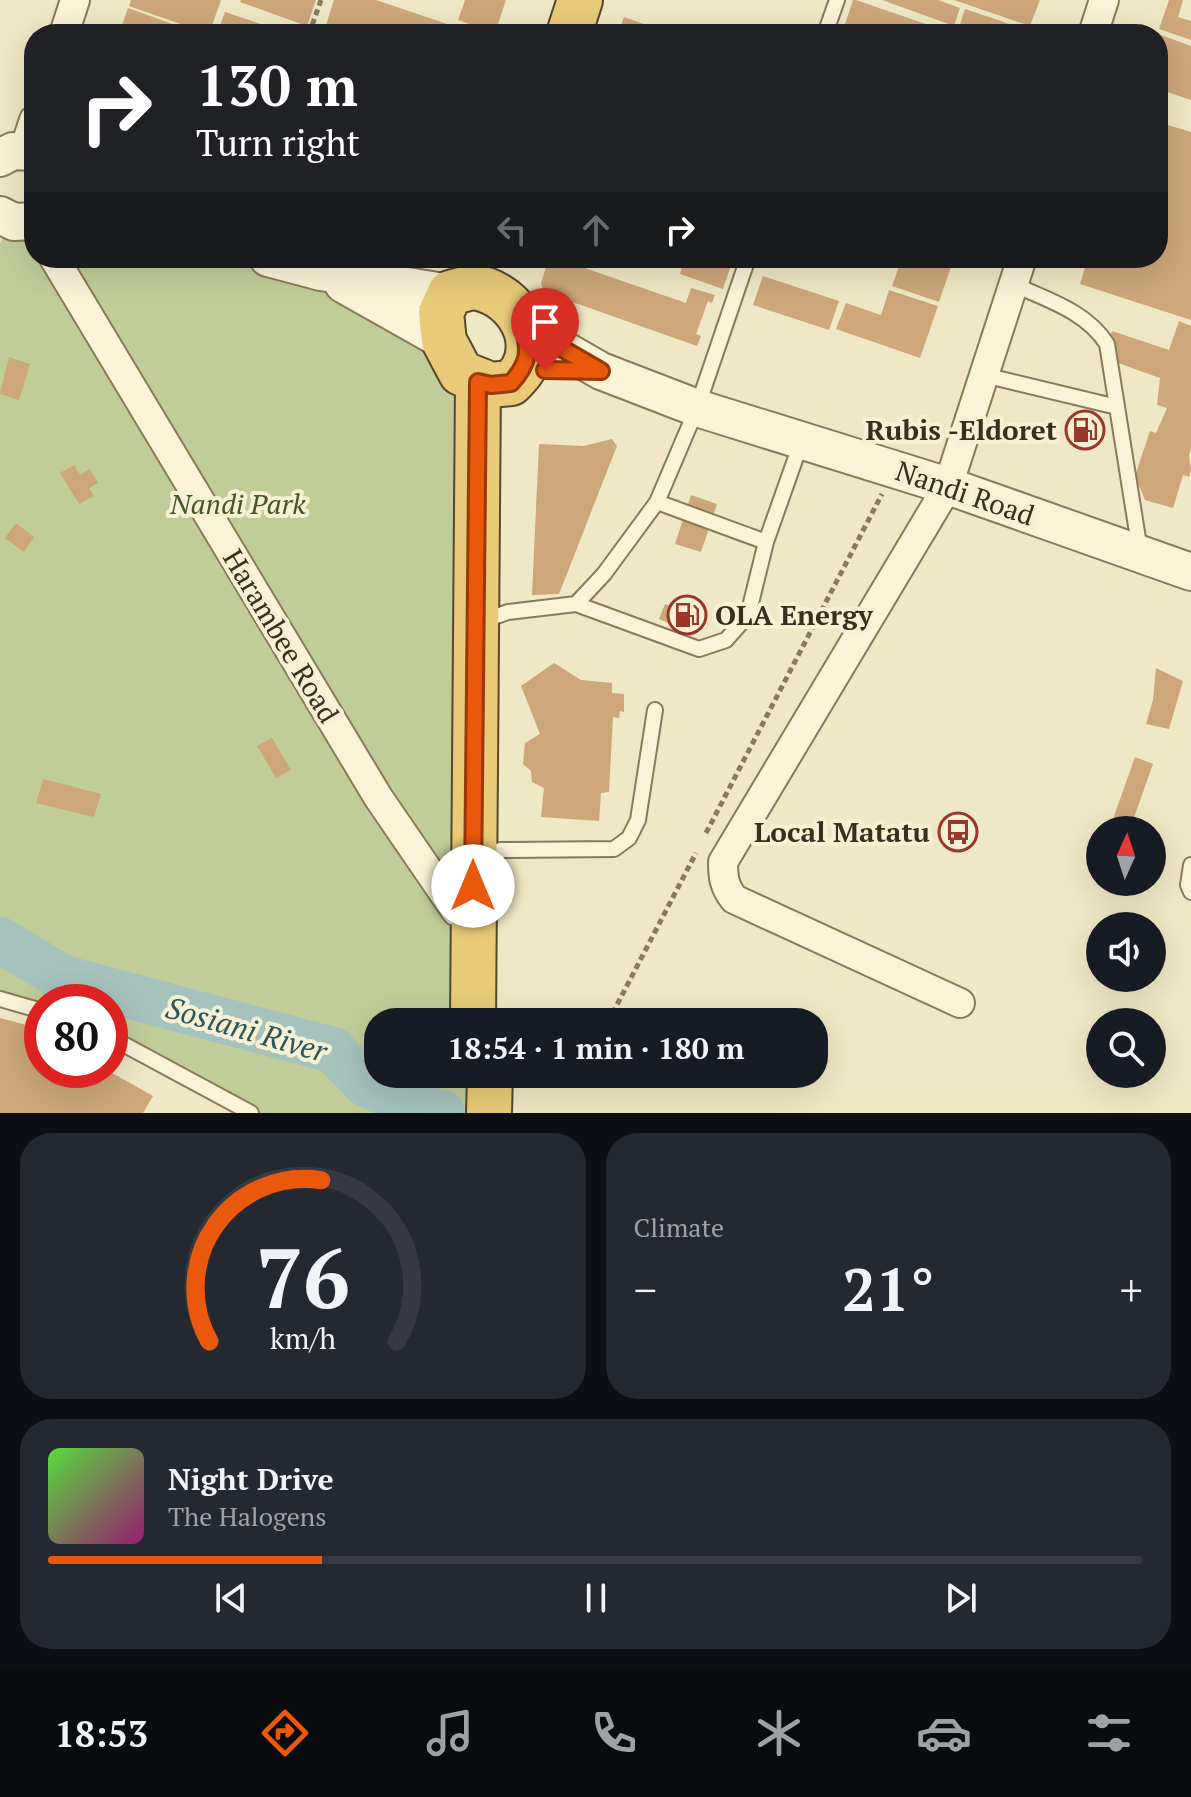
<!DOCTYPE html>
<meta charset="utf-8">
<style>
:root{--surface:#171b24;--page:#242831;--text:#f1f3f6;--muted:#9ea1a6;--line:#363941;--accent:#ea580c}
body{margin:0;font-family:"PT Serif",serif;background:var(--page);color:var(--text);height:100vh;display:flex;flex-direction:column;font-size:30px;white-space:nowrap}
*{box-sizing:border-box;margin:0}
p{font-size:26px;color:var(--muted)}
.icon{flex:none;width:44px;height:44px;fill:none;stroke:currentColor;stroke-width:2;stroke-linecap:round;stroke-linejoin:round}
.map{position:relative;height:1113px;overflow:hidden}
.drawer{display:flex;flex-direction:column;gap:20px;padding:20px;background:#0d0f14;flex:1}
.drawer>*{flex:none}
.banner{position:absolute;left:24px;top:24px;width:1144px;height:244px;border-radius:32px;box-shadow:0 8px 32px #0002;background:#202124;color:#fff;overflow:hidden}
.needle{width:52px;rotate:3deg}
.tools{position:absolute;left:1086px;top:816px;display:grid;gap:16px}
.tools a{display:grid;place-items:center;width:80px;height:80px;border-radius:50%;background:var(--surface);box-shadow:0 8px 32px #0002;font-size:40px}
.speed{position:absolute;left:24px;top:984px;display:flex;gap:16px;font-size:40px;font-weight:700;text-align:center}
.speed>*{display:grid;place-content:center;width:104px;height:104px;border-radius:50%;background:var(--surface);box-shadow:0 8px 32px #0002;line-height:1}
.speed .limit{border:12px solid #d22;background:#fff;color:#111}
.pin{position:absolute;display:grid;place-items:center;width:68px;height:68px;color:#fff;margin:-82px -34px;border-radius:50% 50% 50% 0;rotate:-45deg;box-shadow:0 0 8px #0007}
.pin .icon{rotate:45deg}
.me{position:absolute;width:88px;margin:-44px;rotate:0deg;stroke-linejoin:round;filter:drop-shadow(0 0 6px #0008)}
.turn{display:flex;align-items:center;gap:28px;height:168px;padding:0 40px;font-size:36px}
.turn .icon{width:104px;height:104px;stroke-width:2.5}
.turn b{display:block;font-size:56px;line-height:68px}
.lanes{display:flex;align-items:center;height:76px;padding:0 40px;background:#0003;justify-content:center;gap:40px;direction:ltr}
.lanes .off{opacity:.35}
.big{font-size:60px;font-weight:700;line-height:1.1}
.drawer .tile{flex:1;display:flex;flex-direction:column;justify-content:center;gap:12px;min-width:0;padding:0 28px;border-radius:32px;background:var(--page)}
.drawer .dial{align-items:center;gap:0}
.dial svg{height:208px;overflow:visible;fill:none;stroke:var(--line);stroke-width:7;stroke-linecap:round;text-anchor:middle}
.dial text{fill:var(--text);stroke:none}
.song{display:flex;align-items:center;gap:24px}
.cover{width:96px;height:96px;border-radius:12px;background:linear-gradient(135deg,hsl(110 70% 55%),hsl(320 70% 35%))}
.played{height:8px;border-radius:4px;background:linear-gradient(90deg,var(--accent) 25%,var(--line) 25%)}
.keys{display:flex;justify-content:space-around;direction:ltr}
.heat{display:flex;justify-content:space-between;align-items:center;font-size:44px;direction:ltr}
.drawer .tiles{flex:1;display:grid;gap:20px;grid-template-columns:1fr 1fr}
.tile:last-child{grid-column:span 2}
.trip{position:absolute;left:364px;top:1008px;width:464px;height:80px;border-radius:32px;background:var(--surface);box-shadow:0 8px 32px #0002;font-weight:700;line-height:80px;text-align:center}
.menu{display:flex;height:128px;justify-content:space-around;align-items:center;background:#090b0e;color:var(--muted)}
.menu .icon{width:56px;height:56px}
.menu .selected{color:var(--accent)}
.menu b{font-size:36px;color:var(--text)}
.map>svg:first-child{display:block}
.green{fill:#c0cd98}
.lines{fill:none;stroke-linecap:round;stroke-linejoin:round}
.river{stroke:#a6c2bd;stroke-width:46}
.building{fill:#cda77a}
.service-casing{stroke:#8a7a5a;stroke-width:18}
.minor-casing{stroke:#8a7a5a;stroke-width:32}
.tertiary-casing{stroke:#8a7a5a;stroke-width:40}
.trunk-casing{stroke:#58472f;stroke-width:48}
.path{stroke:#8a7a5a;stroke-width:5;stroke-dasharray:6 4;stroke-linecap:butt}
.service{stroke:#f9f4d8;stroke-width:14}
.minor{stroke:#f9f4d8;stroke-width:28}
.tertiary{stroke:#f9f4d8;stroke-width:36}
.trunk{stroke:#e8ca78;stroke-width:44}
.route-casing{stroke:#983908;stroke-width:20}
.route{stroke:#ea580c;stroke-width:14}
.labels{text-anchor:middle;stroke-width:8;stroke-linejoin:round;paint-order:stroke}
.poi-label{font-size:28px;font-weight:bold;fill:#3a2f1e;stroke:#f6f1d4;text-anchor:end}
.street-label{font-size:28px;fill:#3a2f1e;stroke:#f6f1d4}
.park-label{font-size:28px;font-style:italic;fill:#445725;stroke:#f6f1d4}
.water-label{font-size:30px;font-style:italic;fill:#2e575a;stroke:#f6f1d4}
</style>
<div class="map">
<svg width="1191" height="1113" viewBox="0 0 1191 1113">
<rect width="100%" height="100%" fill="#efe8c4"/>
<path class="green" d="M7,226H34V258H251L321,277L441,344L458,375L470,1022H378V1074H470L469,1113H259L110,1034V1002H42V1007L0,996V244Z"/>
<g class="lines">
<path class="river" d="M0,940L63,978L333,1050L366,1084L415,1107L442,1113"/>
</g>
<path class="building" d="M131,0H221L209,34L129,6Z
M241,0H316L307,26L240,2Z
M334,0H376L477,34H323Z
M465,0H506L495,33L458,20Z
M853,0H856L955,34H875L845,24Z
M882,0H938L960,8L954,26Z
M954,0H1040L1030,26Z
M1169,0H1183L1178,17L1191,21V40L1159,29Z
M128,8L200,34H119Z
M965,9L1028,30L1027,34H957Z
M225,12L288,33V34H217Z
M624,17L672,34H618Z
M1158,34L1191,46V100L1158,89Z
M1158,122L1191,132V320L1080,284L1088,258H1158Z
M549,258H579L576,265L686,303L691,288L715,295L712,303L708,301L696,334L701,336L697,346L544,292L541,283Z
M685,258H701L730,268L723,289L680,274Z
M902,258H954L939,302L892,286Z
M763,276L839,301L829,330L753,305Z
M889,290L938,306L920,358L836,329L846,303L881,315Z
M1179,321L1191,326V449L1189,456L1191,470L1189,477L1183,475L1173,508L1145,500L1135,476L1150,431L1156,433L1167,408L1157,405L1160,378L1104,358L1112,331L1169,350Z
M9,357L30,364L19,400L0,394Z
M612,439L617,446L559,594L532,595L539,444L584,446Z
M74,465L80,475L90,469L98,483L89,488L94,496L79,504L60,473Z
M691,495L717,504L701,552L675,544Z
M16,523L34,537L24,552L5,538Z
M665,604L696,617L690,632L659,619Z
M554,663L581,680L612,683V693L624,694V712L620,711L619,718L613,717L609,792L601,793L599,821L541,817L544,788L532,782L531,771L523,764L525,743L540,734L521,686Z
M1156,668L1183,681L1169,729L1146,724L1153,700Z
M272,738L291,770L276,778L257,746Z
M1135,757L1153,764L1131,826L1113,819Z
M43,779L101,794L94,817L36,803Z
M0,1018L42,1029V1070H107L153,1096L143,1113H0Z"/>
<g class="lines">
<g class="service-casing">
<path id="service" d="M825,34L837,0
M1013,284C1047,300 1086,311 1107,344L1140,551
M984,375L1117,407
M657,502L766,542
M576,604L699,649L726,640L748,615L766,542L802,440
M482,621L508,612L576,604L604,574L657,502L697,408L748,258
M500,850L614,849L629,838L638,820L655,710
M1191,865L1188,885L1191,892
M0,999L42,1011
M110,1037L251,1113"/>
</g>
<g class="minor-casing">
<path id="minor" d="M64,34L75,0
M1093,34L1104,0
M24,150L34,120
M54,258L378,797L456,911L473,915
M960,1003L734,899C724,886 723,877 723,862L948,486L1022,258"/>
</g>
<g class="tertiary-casing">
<path id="tertiary" d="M0,158L13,151L34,152
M0,215L14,222L34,221
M268,258L321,272L450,293
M343,284L444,341
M523,326L601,371L697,408L948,486L1191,572"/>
</g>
<g class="trunk-casing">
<path id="trunk" d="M569,34L580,0
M472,287C509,290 542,332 523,369C520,374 515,379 511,383L491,385L461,373L444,341L441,313L450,293Z
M473,1022L478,382
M489,1113L490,1074"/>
</g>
<path class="path" d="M309,34L321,0
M706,833L882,494
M608,1022L696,853"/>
<use href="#service" class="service"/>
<use href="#minor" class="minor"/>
<use href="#tertiary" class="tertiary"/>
<use href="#trunk" class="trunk"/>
</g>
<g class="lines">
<g class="route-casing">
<path id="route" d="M473,886L478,382L491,385L511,383C529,363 530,352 523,326L601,371L545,370"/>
</g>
<use href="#route" class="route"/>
</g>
<defs>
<g id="fuel-ring" transform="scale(2)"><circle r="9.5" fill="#f6f1d4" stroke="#9a3729" stroke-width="1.5"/><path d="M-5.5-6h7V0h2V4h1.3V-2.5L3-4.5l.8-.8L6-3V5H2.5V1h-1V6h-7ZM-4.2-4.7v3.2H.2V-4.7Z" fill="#9a3729"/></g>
<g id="bus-ring" transform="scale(2)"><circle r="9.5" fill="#f6f1d4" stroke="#9a3729" stroke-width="1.5"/><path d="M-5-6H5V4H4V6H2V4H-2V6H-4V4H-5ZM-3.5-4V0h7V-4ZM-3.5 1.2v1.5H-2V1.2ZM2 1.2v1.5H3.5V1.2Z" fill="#9a3729"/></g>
</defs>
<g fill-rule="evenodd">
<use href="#fuel-ring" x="1085" y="430"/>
<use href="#fuel-ring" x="687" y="615"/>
<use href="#bus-ring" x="958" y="832"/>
</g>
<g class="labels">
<g class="poi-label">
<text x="1057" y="440">Rubis -Eldoret</text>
<text x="715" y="625" text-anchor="start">OLA Energy</text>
<text x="930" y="842">Local Matatu</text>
</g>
<g class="street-label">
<text transform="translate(965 493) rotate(19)" y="10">Nandi Road</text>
<text transform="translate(281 636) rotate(59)" y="10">Harambee Road</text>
</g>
<g class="park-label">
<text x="238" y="514">Nandi Park</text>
</g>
<g class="water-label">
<text transform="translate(246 1030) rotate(16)" y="10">Sosiani River</text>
</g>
</g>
</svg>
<div class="tools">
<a><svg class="needle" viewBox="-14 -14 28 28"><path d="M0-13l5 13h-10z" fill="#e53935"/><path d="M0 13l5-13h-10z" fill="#9ea1a6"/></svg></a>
<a><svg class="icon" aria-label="sound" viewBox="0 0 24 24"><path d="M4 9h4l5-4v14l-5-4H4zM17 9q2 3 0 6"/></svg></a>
<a><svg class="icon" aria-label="search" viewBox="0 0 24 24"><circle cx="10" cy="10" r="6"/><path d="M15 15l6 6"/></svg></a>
</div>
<div class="speed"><div class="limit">80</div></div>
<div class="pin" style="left:545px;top:370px;background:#d93025"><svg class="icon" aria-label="arrive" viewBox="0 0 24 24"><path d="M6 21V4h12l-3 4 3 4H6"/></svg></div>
<svg class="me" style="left:473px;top:886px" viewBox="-20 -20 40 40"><circle r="19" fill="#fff"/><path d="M0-13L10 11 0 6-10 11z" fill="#ea580c"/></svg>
<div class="trip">18:54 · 1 min · 180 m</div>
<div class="banner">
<div class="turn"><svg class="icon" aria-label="right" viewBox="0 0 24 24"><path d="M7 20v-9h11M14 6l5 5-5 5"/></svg><div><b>130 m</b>Turn right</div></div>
<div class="lanes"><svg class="icon off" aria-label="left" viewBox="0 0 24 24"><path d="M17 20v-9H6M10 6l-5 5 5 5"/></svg><svg class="icon off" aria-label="ahead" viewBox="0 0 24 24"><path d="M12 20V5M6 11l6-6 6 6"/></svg><svg class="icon" aria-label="right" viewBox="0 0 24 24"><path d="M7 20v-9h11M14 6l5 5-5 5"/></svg></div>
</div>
</div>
<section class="drawer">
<div class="tiles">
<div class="tile dial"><svg viewBox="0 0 100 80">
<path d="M14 69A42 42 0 1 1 86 69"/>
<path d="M14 69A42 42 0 0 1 57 7" stroke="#ea580c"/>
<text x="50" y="56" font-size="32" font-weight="700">76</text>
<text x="50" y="72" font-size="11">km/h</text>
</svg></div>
<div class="tile"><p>Climate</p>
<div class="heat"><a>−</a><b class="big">21°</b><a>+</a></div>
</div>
<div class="tile">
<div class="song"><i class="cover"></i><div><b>Night Drive</b><p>The Halogens</p></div></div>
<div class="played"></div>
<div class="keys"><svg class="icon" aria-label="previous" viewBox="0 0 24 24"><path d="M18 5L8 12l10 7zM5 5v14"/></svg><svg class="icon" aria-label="pause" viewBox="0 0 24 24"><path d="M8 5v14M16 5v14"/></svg><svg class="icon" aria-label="next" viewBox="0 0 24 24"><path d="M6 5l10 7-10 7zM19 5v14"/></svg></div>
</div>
</div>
</section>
<nav class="menu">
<b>18:53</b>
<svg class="icon selected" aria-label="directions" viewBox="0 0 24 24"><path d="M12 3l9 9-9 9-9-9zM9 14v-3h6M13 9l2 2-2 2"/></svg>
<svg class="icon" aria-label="music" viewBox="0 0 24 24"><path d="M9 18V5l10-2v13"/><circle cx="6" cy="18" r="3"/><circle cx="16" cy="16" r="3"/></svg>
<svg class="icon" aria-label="phone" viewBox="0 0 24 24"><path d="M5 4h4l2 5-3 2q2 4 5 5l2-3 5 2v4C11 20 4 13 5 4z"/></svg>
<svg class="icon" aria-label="climate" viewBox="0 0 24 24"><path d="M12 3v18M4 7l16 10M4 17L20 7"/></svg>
<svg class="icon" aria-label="car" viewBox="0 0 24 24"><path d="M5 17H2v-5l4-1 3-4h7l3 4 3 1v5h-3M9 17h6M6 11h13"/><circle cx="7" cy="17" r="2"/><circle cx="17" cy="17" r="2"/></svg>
<svg class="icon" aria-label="filters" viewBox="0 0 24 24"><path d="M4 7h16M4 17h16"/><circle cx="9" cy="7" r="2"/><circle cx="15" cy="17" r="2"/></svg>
</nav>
